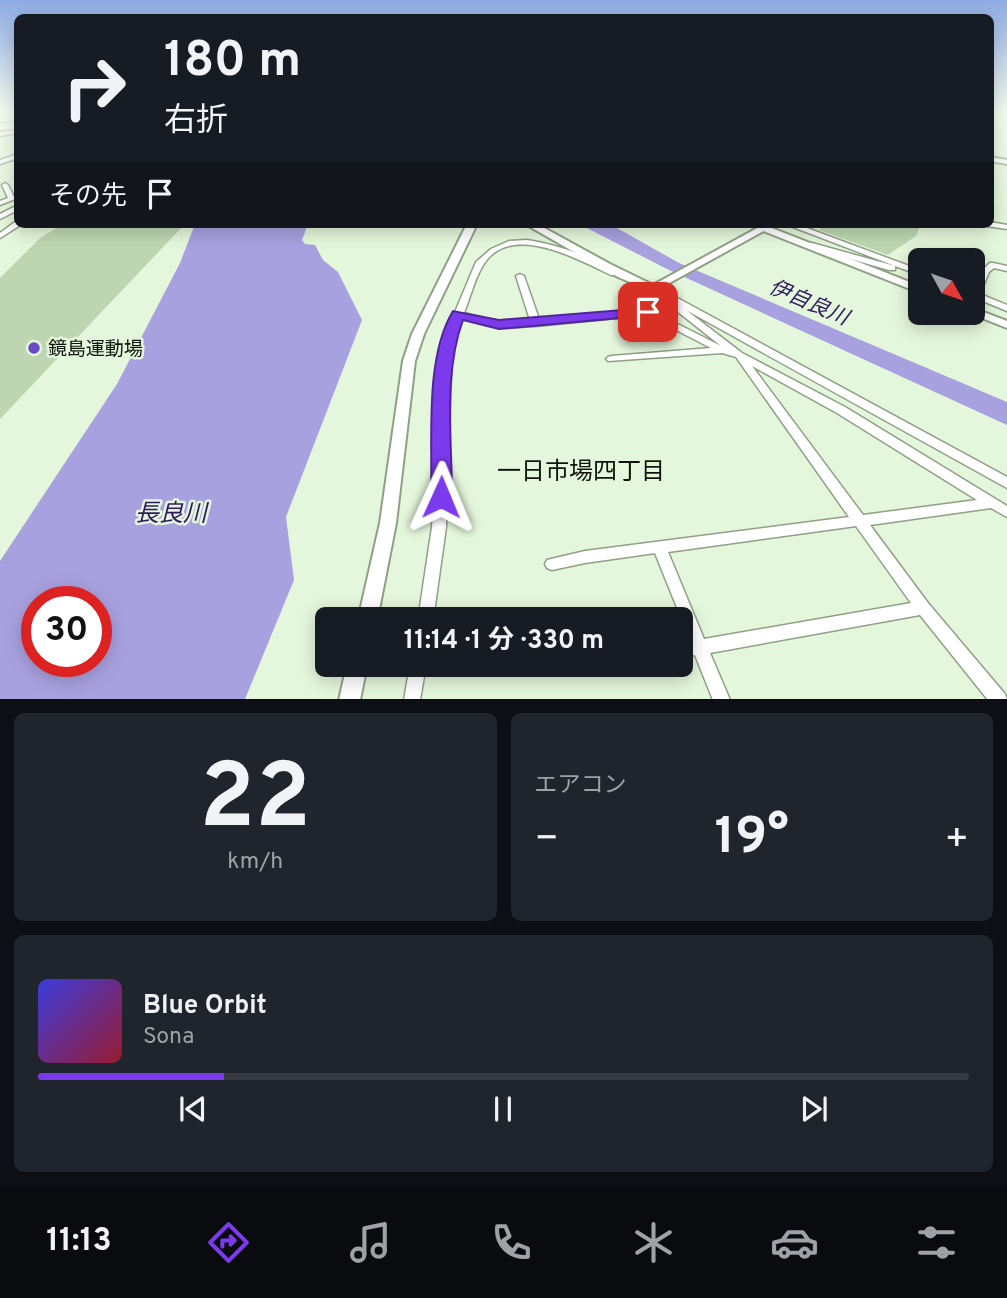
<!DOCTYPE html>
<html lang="ja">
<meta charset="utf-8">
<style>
:root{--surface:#171b24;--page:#20242c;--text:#f1f3f6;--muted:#9ea1a6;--line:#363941;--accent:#7c3aed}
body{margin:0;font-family:Overpass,"Noto Sans JP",sans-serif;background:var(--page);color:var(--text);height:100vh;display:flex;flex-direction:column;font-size:26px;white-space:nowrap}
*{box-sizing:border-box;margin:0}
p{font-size:23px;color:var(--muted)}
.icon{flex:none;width:38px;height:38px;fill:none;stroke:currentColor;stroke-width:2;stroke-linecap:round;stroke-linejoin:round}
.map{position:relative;height:699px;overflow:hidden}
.sheet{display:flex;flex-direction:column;gap:14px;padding:14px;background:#0d0f14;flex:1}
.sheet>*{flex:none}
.top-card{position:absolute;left:14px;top:14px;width:980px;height:214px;border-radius:10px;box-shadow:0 4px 18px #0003;background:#171b24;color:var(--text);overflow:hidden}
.needle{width:46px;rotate:130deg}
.controls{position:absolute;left:908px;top:248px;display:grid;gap:14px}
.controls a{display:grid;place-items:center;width:77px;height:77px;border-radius:10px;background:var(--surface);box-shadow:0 4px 18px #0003;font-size:35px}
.speed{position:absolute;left:21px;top:586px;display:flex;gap:14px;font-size:35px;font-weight:700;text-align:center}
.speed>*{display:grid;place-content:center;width:91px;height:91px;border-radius:50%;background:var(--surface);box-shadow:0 4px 18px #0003;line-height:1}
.speed .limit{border:10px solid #d22;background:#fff;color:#111}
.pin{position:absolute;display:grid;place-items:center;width:60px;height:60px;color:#fff;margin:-30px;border-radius:14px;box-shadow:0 4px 10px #0006}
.me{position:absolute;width:77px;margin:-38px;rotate:1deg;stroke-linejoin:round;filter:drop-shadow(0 0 5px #0008)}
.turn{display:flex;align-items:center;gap:24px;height:147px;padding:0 35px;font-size:32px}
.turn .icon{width:91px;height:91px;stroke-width:2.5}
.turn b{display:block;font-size:49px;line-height:60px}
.then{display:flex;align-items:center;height:66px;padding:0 35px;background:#0003;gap:14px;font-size:26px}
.big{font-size:52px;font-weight:700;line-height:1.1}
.sheet .tile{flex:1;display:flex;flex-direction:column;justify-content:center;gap:10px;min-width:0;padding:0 24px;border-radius:10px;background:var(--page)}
.sheet .dial{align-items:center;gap:0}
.dial b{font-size:91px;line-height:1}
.song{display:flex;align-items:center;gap:21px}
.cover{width:84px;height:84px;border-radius:10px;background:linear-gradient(135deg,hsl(240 70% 55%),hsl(350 70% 35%))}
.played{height:7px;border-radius:4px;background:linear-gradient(90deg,var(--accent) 20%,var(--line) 20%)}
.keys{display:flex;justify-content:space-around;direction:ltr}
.heat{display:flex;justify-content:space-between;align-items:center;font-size:38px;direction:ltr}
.sheet .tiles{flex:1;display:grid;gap:14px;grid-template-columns:1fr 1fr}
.tile:last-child{grid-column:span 2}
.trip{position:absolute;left:315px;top:607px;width:378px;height:70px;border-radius:10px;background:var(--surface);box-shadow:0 4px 18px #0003;font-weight:700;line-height:70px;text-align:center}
.tabs{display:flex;height:112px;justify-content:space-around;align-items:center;background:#090b0e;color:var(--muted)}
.tabs .icon{width:49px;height:49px}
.tabs .selected{color:var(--accent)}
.tabs b{font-size:32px;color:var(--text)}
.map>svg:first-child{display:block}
.green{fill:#bdd6b1}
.water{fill:#a8a1df;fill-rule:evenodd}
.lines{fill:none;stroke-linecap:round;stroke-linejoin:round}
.minor-casing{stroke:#90a087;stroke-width:3}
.tertiary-casing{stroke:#90a087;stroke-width:4}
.secondary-casing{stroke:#90a087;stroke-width:4}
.minor{fill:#fff;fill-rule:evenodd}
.tertiary{fill:#fff;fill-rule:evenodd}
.secondary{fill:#fff;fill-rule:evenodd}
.route{fill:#7c3aed;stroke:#51269a;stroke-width:2}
.poi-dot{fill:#684bc4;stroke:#e4f6db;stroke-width:2.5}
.labels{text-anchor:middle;stroke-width:5;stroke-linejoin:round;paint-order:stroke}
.poi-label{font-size:19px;fill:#0e140b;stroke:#e4f6db;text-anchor:start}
.water-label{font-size:21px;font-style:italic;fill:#2d1a61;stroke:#e4f6db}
.near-neighbourhood-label{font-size:24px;fill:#0e140b;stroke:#e4f6db}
.near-water-label{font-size:24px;font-style:italic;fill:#2d1a61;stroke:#e4f6db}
</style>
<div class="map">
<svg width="1007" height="700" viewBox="0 0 1007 700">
<rect width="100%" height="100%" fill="#e4f6db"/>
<path class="green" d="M63,224H185L0,419V278L40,238Z
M827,224H921L916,236L888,255L819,230Z"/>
<path class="water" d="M195,224H308L302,240L305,244L315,245L323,260L338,272L362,320L286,517L294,580L245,699H0V561L117,384L180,263ZM37,602H96V662H37Z
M579,224H610L679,263L1007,402V425L669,270Z"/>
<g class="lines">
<g class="minor-casing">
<path id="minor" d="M18,116V119L0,122V118Z
M18,130V133L0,136V132Z
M18,154V158L0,164V160Z
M5,183L8,185L15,199L0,205V201L8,198L2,185Z
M18,205V210L0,219V214Z
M15,222L22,224L0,238V233Z
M990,222L1007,225V229L987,226L986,224H990Z
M785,224H796L920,270V275L895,266V270H889L809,247V243H812L895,266Z
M527,240C554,244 595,257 618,273L617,275H611C577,259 508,220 482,267C474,281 470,298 464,313L499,322L530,320L516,276L520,274L524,276L539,319L648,309L721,346L649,289L650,287H656L665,294H670L1007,477V488L686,310L742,353L845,407L1007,506V517L991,508L870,525L928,603L1005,694L1007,700H988L920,615L710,653L730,700H713L695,655L681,657V641L690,640L655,553L585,563L552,570L547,568L545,564L547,560L585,551L849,517L736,357L722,353L608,361L606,359L608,357L611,356L711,348L647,315L536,326L499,328L462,318L452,343L446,527L433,620H418L432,527L442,343L476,262L491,249L509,241ZM752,366L837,413L977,500L863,515ZM856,526L911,603L704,639L668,552Z
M990,263H993L1007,266V271L994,268L989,272L980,294L1007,305V311L973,297C973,284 980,271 990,263Z
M410,665H426L420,700H404Z
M571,665H588L586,671L580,673L573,671Z"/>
</g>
<g class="tertiary-casing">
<path id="tertiary" d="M990,157L1007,160V164L990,161Z
M764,225L920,286V293L761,230V226Z
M973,308L1007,321V328L969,313H973Z"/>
</g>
<g class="secondary-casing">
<path id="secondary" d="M467,224H477L424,334L415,361L396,523L377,620H358L380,523L403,361L412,334Z
M525,224H537L610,264L653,285L761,226H767L769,228L653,292L618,277Z
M347,665H367L360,700H339Z"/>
</g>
<use href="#minor" class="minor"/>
<use href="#tertiary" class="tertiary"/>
<use href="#secondary" class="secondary"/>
</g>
<linearGradient id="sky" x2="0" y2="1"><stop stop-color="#8eace4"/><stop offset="0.53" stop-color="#f3fbef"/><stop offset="1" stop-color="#f3fbef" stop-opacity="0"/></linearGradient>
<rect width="1007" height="210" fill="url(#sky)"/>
<path class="route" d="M648,308L653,309V315L499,329L463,320C443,374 452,439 452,497L449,503H434L431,497C433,441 424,359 453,311L499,320Z"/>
<circle class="poi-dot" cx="34" cy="348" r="7"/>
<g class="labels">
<g class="poi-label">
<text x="48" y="355">鏡島運動場</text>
</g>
<g class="water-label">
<text transform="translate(809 302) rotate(23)" y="7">伊自良川</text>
</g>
<g class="near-neighbourhood-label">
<text x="581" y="479">一日市場四丁目</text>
</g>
<g class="near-water-label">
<text x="171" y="521">長良川</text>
</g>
</g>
</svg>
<div class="controls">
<a><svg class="needle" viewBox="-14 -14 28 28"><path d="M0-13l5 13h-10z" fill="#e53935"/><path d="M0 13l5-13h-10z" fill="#9ea1a6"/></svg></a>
</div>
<div class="speed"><div class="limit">30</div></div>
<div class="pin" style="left:648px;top:312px;background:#d93025"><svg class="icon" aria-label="arrive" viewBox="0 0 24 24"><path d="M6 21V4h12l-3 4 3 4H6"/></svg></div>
<svg class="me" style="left:441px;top:497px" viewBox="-20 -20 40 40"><path d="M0-17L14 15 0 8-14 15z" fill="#7c3aed" stroke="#fff" stroke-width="4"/></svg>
<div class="trip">11:14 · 1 分 · 330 m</div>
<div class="top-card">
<div class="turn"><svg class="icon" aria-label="right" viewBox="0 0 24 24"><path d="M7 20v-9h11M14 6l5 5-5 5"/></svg><div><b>180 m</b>右折</div></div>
<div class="then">その先<svg class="icon" aria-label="arrive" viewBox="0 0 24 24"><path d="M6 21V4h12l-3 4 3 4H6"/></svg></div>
</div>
</div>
<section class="sheet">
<div class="tiles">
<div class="tile dial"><b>22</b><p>km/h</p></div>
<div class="tile"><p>エアコン</p>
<div class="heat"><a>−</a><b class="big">19°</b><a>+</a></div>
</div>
<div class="tile">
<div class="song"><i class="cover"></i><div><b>Blue Orbit</b><p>Sona</p></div></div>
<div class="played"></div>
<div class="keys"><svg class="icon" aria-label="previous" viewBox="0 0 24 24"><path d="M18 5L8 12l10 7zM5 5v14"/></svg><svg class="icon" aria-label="pause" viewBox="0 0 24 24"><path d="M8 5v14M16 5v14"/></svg><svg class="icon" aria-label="next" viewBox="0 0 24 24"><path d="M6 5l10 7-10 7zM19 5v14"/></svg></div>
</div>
</div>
</section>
<nav class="tabs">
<b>11:13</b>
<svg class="icon selected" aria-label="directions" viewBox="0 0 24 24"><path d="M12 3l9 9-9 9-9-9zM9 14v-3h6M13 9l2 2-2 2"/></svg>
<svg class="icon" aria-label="music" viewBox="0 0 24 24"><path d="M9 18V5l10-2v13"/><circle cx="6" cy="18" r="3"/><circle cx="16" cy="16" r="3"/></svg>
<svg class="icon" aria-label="phone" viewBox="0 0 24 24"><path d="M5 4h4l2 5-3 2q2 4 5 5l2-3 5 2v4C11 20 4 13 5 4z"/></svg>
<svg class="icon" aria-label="climate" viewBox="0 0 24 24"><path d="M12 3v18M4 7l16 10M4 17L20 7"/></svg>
<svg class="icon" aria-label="car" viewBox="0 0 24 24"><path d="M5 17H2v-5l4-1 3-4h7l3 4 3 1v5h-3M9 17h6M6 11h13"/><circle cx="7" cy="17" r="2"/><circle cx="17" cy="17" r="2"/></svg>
<svg class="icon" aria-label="filters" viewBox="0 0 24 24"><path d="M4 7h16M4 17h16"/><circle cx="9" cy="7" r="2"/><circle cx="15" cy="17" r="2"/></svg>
</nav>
